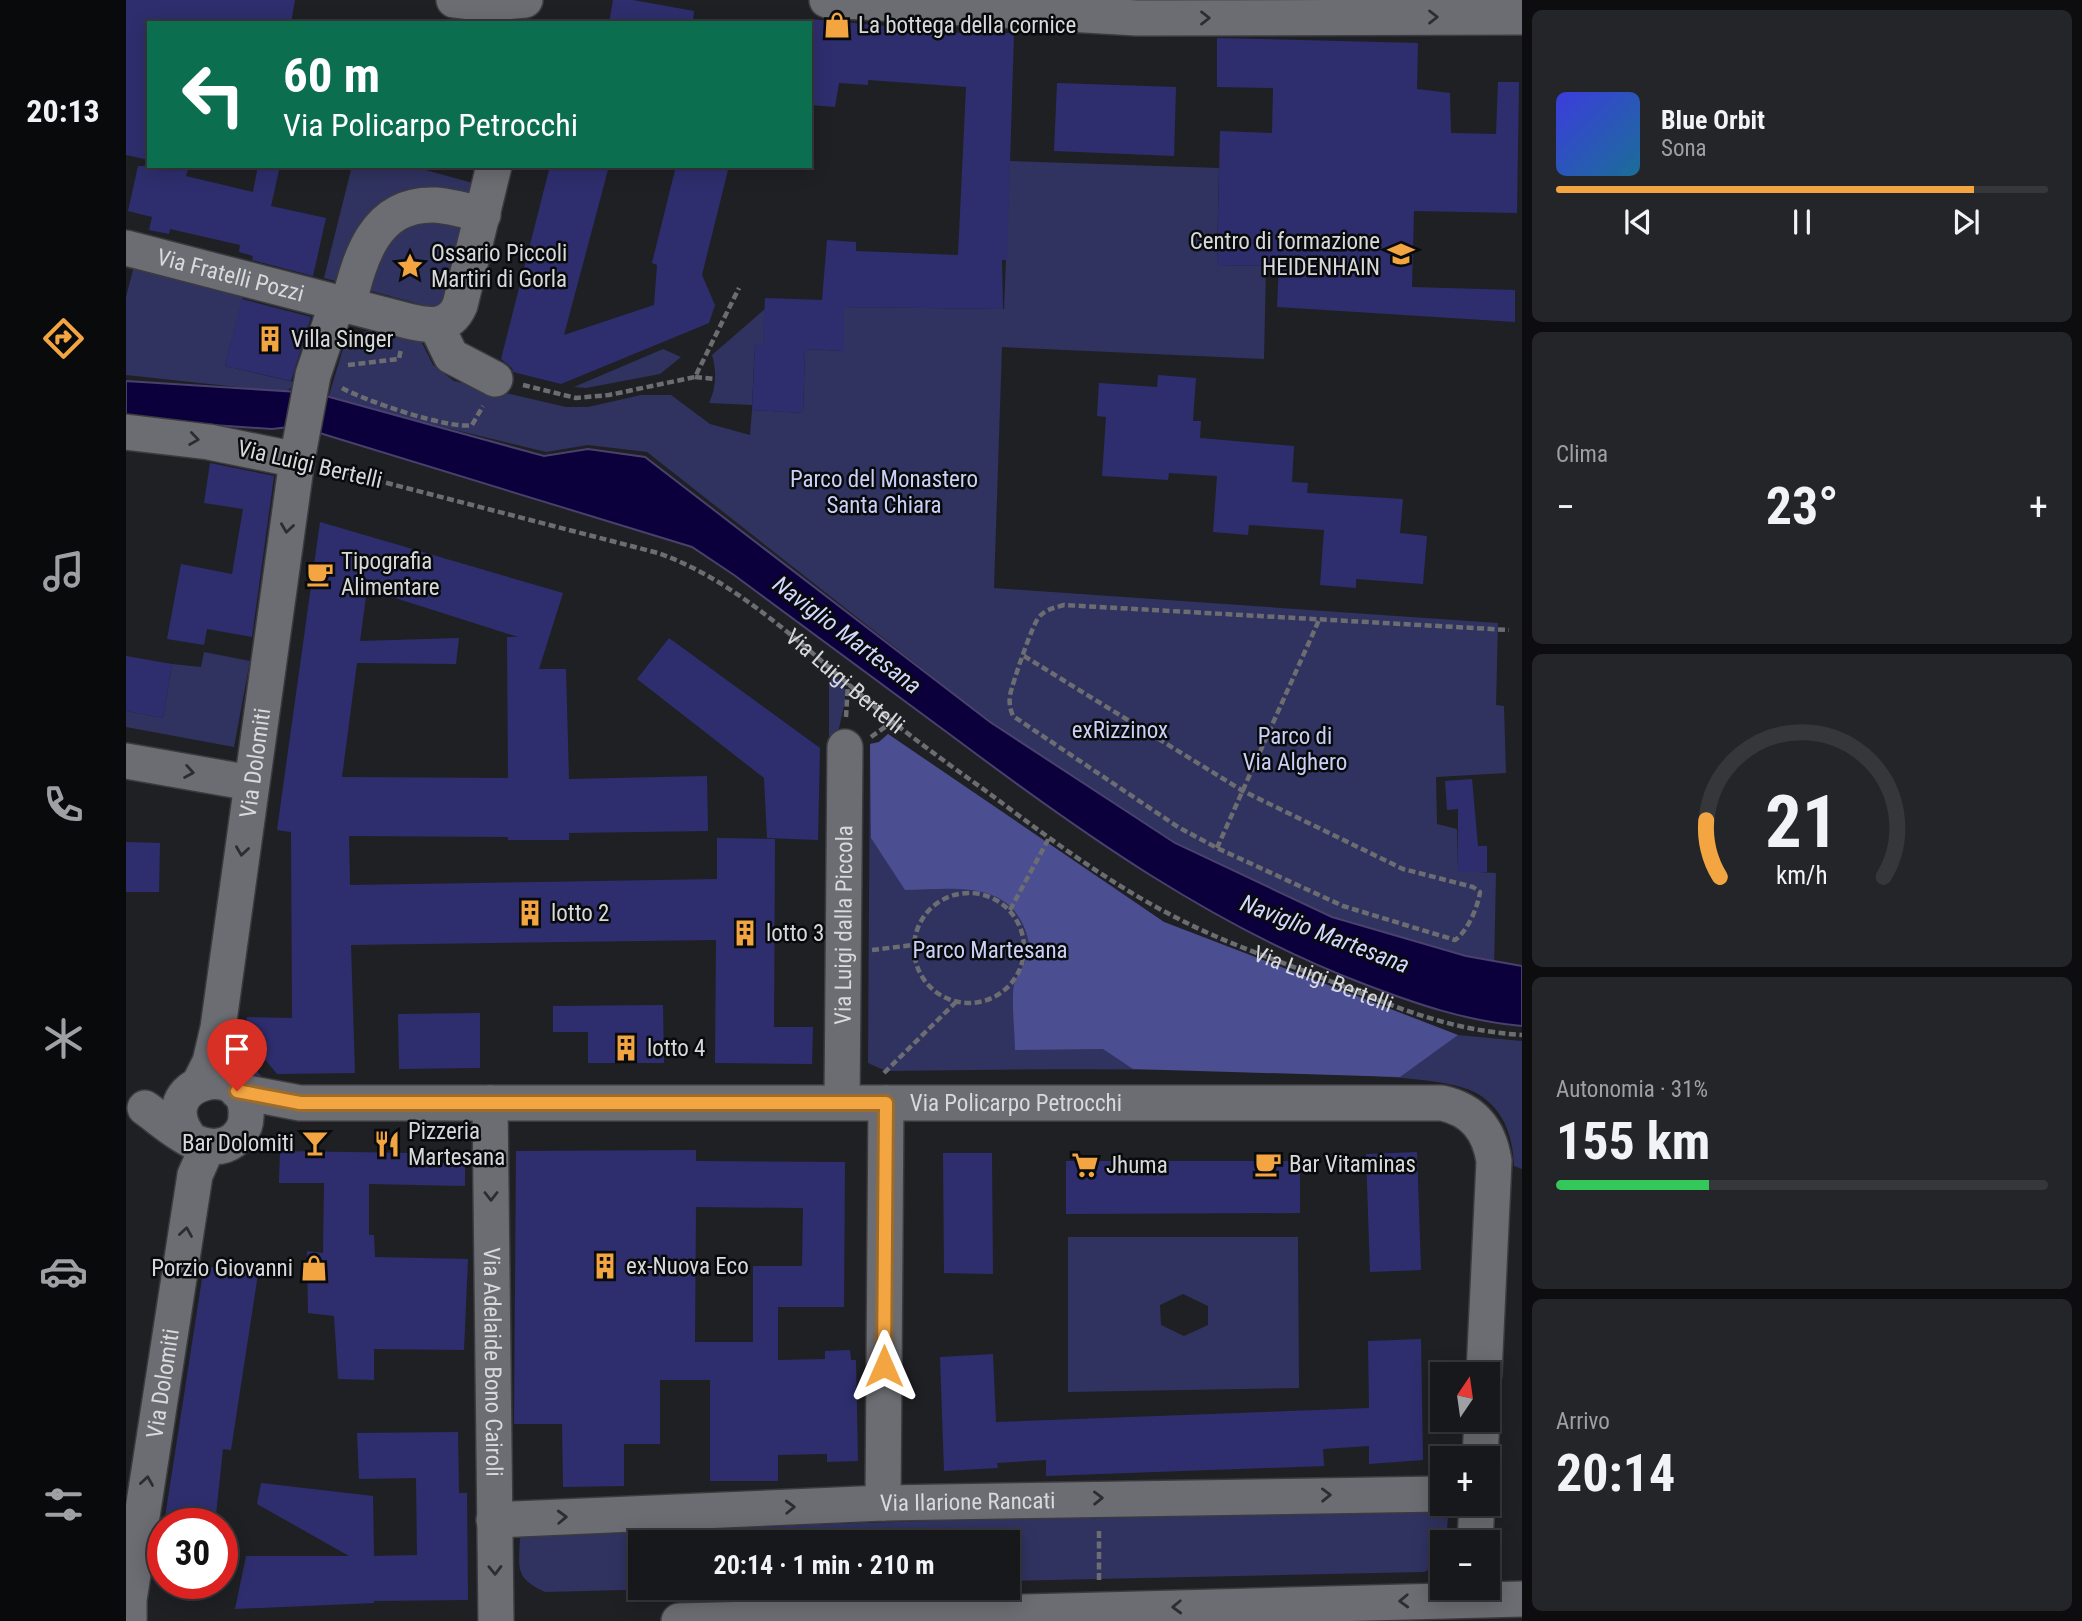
<!DOCTYPE html>
<html lang="it">
<meta charset="utf-8">
<style>
:root{--surface:#17181b;--page:#242528;--text:#f1f3f6;--muted:#9ea0a3;--line:#36373a;--accent:#f2a541}
body{margin:0;font-family:"Roboto Condensed",sans-serif;background:var(--page);color:var(--text);height:100vh;display:flex;flex-direction:column;font-size:26px;white-space:nowrap}
*{box-sizing:border-box;margin:0}
p{font-size:23px;color:var(--muted)}
.icon{flex:none;width:38px;height:38px;fill:none;stroke:currentColor;stroke-width:2;stroke-linecap:round;stroke-linejoin:round}
.map{position:relative;flex:1;overflow:hidden}
.sheet{display:flex;flex-direction:column;gap:10px;padding:10px;background:#0d0d0f;width:560px}
.sheet>*{flex:none}
.banner{position:absolute;left:21px;top:21px;width:665px;height:147px;border-radius:0px;box-shadow:0 4px 18px #0003,0 0 0 2px var(--line);background:#0b6e4f;color:#fff;overflow:hidden}
.needle{width:46px;rotate:13deg}
.controls{position:absolute;left:1304px;top:1362px;display:grid;gap:14px}
.controls a{display:grid;place-items:center;width:70px;height:70px;border-radius:0px;background:var(--surface);box-shadow:0 4px 18px #0003,0 0 0 2px var(--line);font-size:35px}
.speed{position:absolute;left:21px;top:1508px;display:flex;gap:14px;font-size:35px;font-weight:700;text-align:center}
.speed>*{display:grid;place-content:center;width:91px;height:91px;border-radius:50%;background:var(--surface);box-shadow:0 4px 18px #0003,0 0 0 2px var(--line);line-height:1}
.speed .limit{border:10px solid #d22;background:#fff;color:#111}
.pin{position:absolute;display:grid;place-items:center;width:60px;height:60px;color:#fff;margin:-72px -30px;border-radius:50% 50% 50% 0;rotate:-45deg;box-shadow:0 0 7px #0007}
.pin .icon{rotate:45deg}
.me{position:absolute;width:77px;margin:-38px;rotate:0deg;stroke-linejoin:round;filter:drop-shadow(0 0 5px #0008)}
.turn{display:flex;align-items:center;gap:24px;height:147px;padding:0 21px;font-size:32px}
.turn .icon{width:91px;height:91px;stroke-width:2.5}
.turn b{display:block;font-size:49px;line-height:60px}
.big{font-size:52px;font-weight:700;line-height:1.1}
.sheet .widget{flex:1;display:flex;flex-direction:column;justify-content:center;gap:10px;min-width:0;padding:0 24px;border-radius:10px;background:var(--page)}
.sheet .dial{align-items:center;gap:0}
.dial svg{height:182px;overflow:visible;fill:none;stroke:var(--line);stroke-width:7;stroke-linecap:round;text-anchor:middle}
.dial text{fill:var(--text);stroke:none}
.song{display:flex;align-items:center;gap:21px}
.cover{width:84px;height:84px;border-radius:10px;background:linear-gradient(135deg,hsl(240 70% 55%),hsl(200 70% 35%))}
.played{height:7px;border-radius:4px;background:linear-gradient(90deg,var(--accent) 85%,var(--line) 85%)}
.keys{display:flex;justify-content:space-around;direction:ltr}
.heat{display:flex;justify-content:space-between;align-items:center;font-size:38px;direction:ltr}
.charge{height:10px;border-radius:5px;background:linear-gradient(90deg,#34c759 31%,var(--line) 0)}
.trip{position:absolute;left:502px;top:1530px;width:392px;height:70px;border-radius:0px;background:var(--surface);box-shadow:0 4px 18px #0003,0 0 0 2px var(--line);font-weight:700;line-height:70px;text-align:center}
main{display:flex;flex:1;min-height:0}
.dock{display:flex;flex-direction:column;width:126px;justify-content:space-around;align-items:center;background:#090a0b;color:var(--muted)}
.dock .icon{width:49px;height:49px}
.dock .active{color:var(--accent)}
.dock b{font-size:32px;color:var(--text)}
.map>svg:first-child{display:block}
.green{fill:#303260;fill-rule:evenodd}
.forest{fill:#4b4e91}
.water{fill:#0c003c;stroke:#49416c;stroke-width:2}
.building{fill:#2e2e6e;fill-rule:evenodd}
.lines{fill:none;stroke-linecap:round;stroke-linejoin:round}
.minor-casing{stroke:#3b3b3f;stroke-width:38}
.path{stroke:#6c6d71;stroke-width:4.5;stroke-dasharray:7 3.5;stroke-linecap:butt}
.minor{stroke:#6c6d72;stroke-width:35}
.oneway{stroke:#2c2d30}
.route-casing{stroke:#9d6b2a;stroke-width:18}
.route{stroke:#f2a541;stroke-width:12}
.labels{text-anchor:middle;stroke-width:5;stroke-linejoin:round;paint-order:stroke}
.poi-label{font-size:23px;fill:#d8d9dc;stroke:#090a0c;text-anchor:start}
.street-label{font-size:23px;fill:#d8d9dc;stroke:#090a0c}
.park-label{font-size:23px;fill:#cad0f7;stroke:#090a0c}
.water-label{font-size:24px;font-style:italic;fill:#d1d7ff;stroke:#090a0c}
</style>
<main>
<nav class="dock">
<b>20:13</b>
<svg class="icon active" aria-label="directions" viewBox="0 0 24 24"><path d="M12 3l9 9-9 9-9-9zM9 14v-3h6M13 9l2 2-2 2"/></svg>
<svg class="icon" aria-label="music" viewBox="0 0 24 24"><path d="M9 18V5l10-2v13"/><circle cx="6" cy="18" r="3"/><circle cx="16" cy="16" r="3"/></svg>
<svg class="icon" aria-label="phone" viewBox="0 0 24 24"><path d="M5 4h4l2 5-3 2q2 4 5 5l2-3 5 2v4C11 20 4 13 5 4z"/></svg>
<svg class="icon" aria-label="climate" viewBox="0 0 24 24"><path d="M12 3v18M4 7l16 10M4 17L20 7"/></svg>
<svg class="icon" aria-label="car" viewBox="0 0 24 24"><path d="M5 17H2v-5l4-1 3-4h7l3 4 3 1v5h-3M9 17h6M6 11h13"/><circle cx="7" cy="17" r="2"/><circle cx="17" cy="17" r="2"/></svg>
<svg class="icon" aria-label="filters" viewBox="0 0 24 24"><path d="M4 7h16M4 17h16"/><circle cx="9" cy="7" r="2"/><circle cx="15" cy="17" r="2"/></svg>
</nav>
<div class="map">
<svg width="1396" height="1621" viewBox="0 0 1396 1621">
<rect width="100%" height="100%" fill="#1f2024"/>
<path class="green" d="M884,161L1093,168L1091,265L1140,266L1138,359L876,347L868,588L1372,623L1370,705L1378,706L1380,773L1310,777L1311,824L1331,829L1332,871L1370,873L1368,969L1203,921L1061,854L864,722L521,452L462,445L420,452L202,399L219,342L247,328L295,341L307,365L328,381L440,407H462L515,395H545L584,424L624,435L626,410L677,413L679,349L718,351V307L878,309Z
M226,166H285L347,183L315,310L198,278Z
M8,266L118,293L99,366L172,383L159,392L0,375V297Z
M639,309L637,344H629L626,405L583,403C590,389 591,371 586,355Z
M537,349L555,357L534,374L460,388L448,387Z
M78,652L124,661L108,747L0,727V711L37,718L46,664L75,667Z
M707,676L716,681L719,690V702L711,737L707,739L703,736V684Z
M762,734L1038,922L1332,1035L1396,1041V1169L1388,1166C1387,1136 1378,1110 1352,1094C1327,1078 1247,1076 1216,1075C1064,1067 912,1069 760,1071L742,1063L744,744L753,742Z
M104,1040L135,1076L145,1083H132L113,1068L94,1063Z
M942,1237H1172L1173,1388L942,1392ZM1057,1294L1082,1306V1325L1058,1336L1035,1325L1034,1305Z
M1313,1508L1319,1510L1322,1517L1320,1542H1316C1316,1557 1313,1566 1298,1572L882,1581V1542H514V1587H618L419,1592C388,1578 393,1568 394,1537L731,1523Z"/>
<path class="forest" d="M762,734L1038,922L1332,1035L1274,1077L1007,1069L977,1049L889,1050C889,1034 885,1000 888,985C891,973 901,963 903,950C904,941 899,927 894,919C872,880 818,890 779,890L745,838L744,744L753,742Z"/>
<path class="water" d="M0,381L189,393L418,456L462,449L519,457L864,722L1049,843L1206,917L1340,956L1396,966V1026C1340,1021 1290,1004 1238,984C1088,927 957,834 830,739C756,685 682,630 608,575L566,547L187,431L163,427L146,429L0,419Z"/>
<path class="building" d="M0,0H169L165,23H23V160L0,155Z
M487,0H507L568,11L567,23H483Z
M684,19L835,33H888L881,260H876L877,309L718,307V351L679,349L677,413L626,410L629,343L637,344L639,298L696,300L701,240L730,242V251L832,255L840,87L742,80V85L713,83L709,107L684,105Z
M1091,38L1292,43L1291,89L1324,93L1325,133L1370,134L1372,82H1393L1391,213L1288,211L1286,287L1389,290V322L1151,307L1153,266L1091,265L1094,131L1146,133L1147,88L1091,87Z
M931,83L1050,87L1048,156L928,151Z
M12,166H63L60,176L127,192L132,166H154L145,206L200,218L187,276L126,260L127,256L113,252L114,245L44,229L43,234L23,230L26,217L2,211Z
M424,166H483L438,335L528,305L531,265L526,263L550,166H603L576,275L589,305L583,323L435,384L387,372L386,368L375,359Z
M116,299L185,317L165,381L99,366Z
M1032,375L1070,378L1067,421H1075L1074,438L1168,446L1166,482L1182,483L1181,493L1277,499L1274,533L1301,536L1297,584L1230,579V588L1194,585L1198,530L1123,525L1122,535L1087,532L1091,476L1043,473L1042,480L976,476L980,417L971,416L973,383L1031,387Z
M84,463L148,476L126,637L81,629L78,645L41,639L55,564L106,574L117,509L78,503Z
M194,522L437,593L413,669H440L443,779L581,776L582,831L443,833V840H382V837L223,836L224,885L591,879V838L649,839L648,1027H687L686,1064L589,1063L590,940L225,945L229,1073L151,1074L118,1034L121,1017L166,1018L165,832L151,830ZM241,589L392,637H381L382,778L216,777L231,663L330,664L333,638L234,641Z
M543,638L694,748L692,840L641,838L638,778L511,679Z
M0,656L46,664L37,718L0,711Z
M1346,779L1352,846H1361V872H1332V809L1321,810L1319,781Z
M0,842L34,843L33,892H0Z
M537,1005L538,1063H462V1032H427V1006Z
M354,1013V1068L273,1069L272,1014Z
M570,1150V1161L719,1162L718,1307H652V1360L699,1359V1351L724,1350L725,1360H730L732,1461L701,1462V1454L652,1455V1481H584V1380H534V1444H498V1486L437,1487L436,1424H388L390,1151ZM570,1207L677,1208L676,1266H627V1342H569Z
M154,1151L290,1153V1163H339V1186L243,1184V1235H248L249,1257L342,1259L338,1350L248,1349V1380L212,1379L208,1316L182,1313L181,1251L197,1253L198,1183H153Z
M1291,1152L1295,1270L1244,1272L1240,1154Z
M817,1153H866L867,1274L818,1273Z
M940,1161H1174V1213L940,1214Z
M78,1266L132,1274L105,1450L97,1449L89,1524H38Z
M1295,1339L1297,1460L1243,1464V1446L1197,1449L1198,1466L920,1476V1460L871,1463L872,1468L818,1471L814,1357L867,1354L870,1422L1243,1408L1242,1341Z
M332,1432L333,1493H341L342,1600L248,1601V1603L109,1609L120,1556H223L131,1504L135,1483L247,1496L248,1556L291,1555L290,1478L233,1479L231,1433Z"/>
<g class="lines">
<g class="minor-casing">
<g id="minor">
<path d="M328,0L359,4L399,0"/>
<path d="M701,0L1011,18L1396,17"/>
<path id="s2" d="M0,248L282,321C303,326 324,329 334,305L368,166"/>
<path d="M222,306C234,258 248,203 309,205C325,206 341,211 357,215"/>
<path d="M310,325L325,356L369,379"/>
<path d="M0,432L83,442L171,460"/>
<path d="M0,761L125,783"/>
<path id="s3" d="M73,1084L84,1062L92,1028L171,460L187,375L211,303"/>
<path id="s4" d="M111,1091L174,1103H1316C1347,1110 1363,1129 1368,1161L1358,1374"/>
<path id="s5" d="M716,1102L719,747"/>
<path id="s6" d="M364,1103L370,1621"/>
<path d="M19,1108C42,1124 79,1162 108,1140C115,1134 120,1126 120,1117C125,1056 20,1081 64,1139"/>
<path d="M1354,1458L1356,1419"/>
<path d="M757,1503L760,1103"/>
<path id="s7" d="M368,1520L757,1503L1316,1494"/>
<path d="M1349,1542L1351,1503"/>
<path id="s8" d="M3,1621V1600L69,1175L81,1148"/>
<path d="M553,1621L1396,1599"/>
</g>
</g>
<g class="path">
<path d="M222,365L273,359L275,349"/>
<path d="M569,377L589,379"/>
<path d="M397,385L450,398L483,395L569,377L613,288"/>
<path d="M216,388C237,400 324,430 346,425L357,406"/>
<path id="s1" d="M199,467L532,553C619,583 695,664 766,721C798,747 831,770 864,794C924,839 985,885 1053,919C1101,944 1154,961 1204,981C1272,1008 1322,1030 1396,1035"/>
<path d="M898,656L1117,791L1277,869L1347,887L1354,892C1352,906 1342,931 1329,940L1217,906L1091,848L1052,827L887,716C884,709 883,703 884,695C887,682 906,625 913,617C920,609 928,608 938,605L1383,630"/>
<path d="M720,717L722,683"/>
<path d="M745,737L766,722"/>
<path d="M1091,848L1193,620"/>
<circle cx="843" cy="948" r="55"/>
<path d="M884,910L923,838"/>
<path d="M746,950L787,945"/>
<path d="M758,1073L830,1002"/>
<path d="M973,1531V1582"/>
</g>
<use href="#minor" class="minor"/>
</g>
<defs><path id="oneway-chevron" d="M-2-3.5L2.5 0L-2 3.5" fill="none" stroke-width="1.6" stroke-linecap="round" stroke-linejoin="round" transform="scale(1.75)"/></defs>
<g class="oneway">
<use href="#oneway-chevron" transform="translate(1307 17)"/>
<use href="#oneway-chevron" transform="translate(1079 18)"/>
<use href="#oneway-chevron" transform="translate(68 439) rotate(8)"/>
<use href="#oneway-chevron" transform="translate(161 528) rotate(98)"/>
<use href="#oneway-chevron" transform="translate(63 772) rotate(10)"/>
<use href="#oneway-chevron" transform="translate(116 851) rotate(98)"/>
<use href="#oneway-chevron" transform="translate(365 1196) rotate(90)"/>
<use href="#oneway-chevron" transform="translate(60 1232) rotate(-81)"/>
<use href="#oneway-chevron" transform="translate(21 1481) rotate(-81)"/>
<use href="#oneway-chevron" transform="translate(1200 1495) rotate(-1)"/>
<use href="#oneway-chevron" transform="translate(972 1498) rotate(-1)"/>
<use href="#oneway-chevron" transform="translate(664 1507) rotate(-2)"/>
<use href="#oneway-chevron" transform="translate(436 1517) rotate(-2)"/>
<use href="#oneway-chevron" transform="translate(369 1570) rotate(89)"/>
<use href="#oneway-chevron" transform="translate(1278 1601) rotate(178)"/>
<use href="#oneway-chevron" transform="translate(1051 1607) rotate(178)"/>
</g>
<g class="lines">
<g class="route-casing">
<path id="route" d="M111,1091L174,1103H760L758,1366"/>
</g>
<use href="#route" class="route"/>
</g>
<defs>
<g id="shop-bare" transform="scale(2.1)"><path d="M-5-2.5h2.3a2.7 3.5 0 0 1 5.4 0H5L5.5 6h-11ZM-1.5-2.5h3a1.5 2.3 0 0 0-3 0Z" fill="#f2a541" stroke="#090a0c" stroke-width="2.5" paint-order="stroke"/></g>
<g id="school-bare" transform="scale(2.1)"><path d="M0-5L7-2L0 1L-7-2ZM-4 1L0 2.5L4 1V4Q0 6-4 4Z" fill="#f2a541" stroke="#090a0c" stroke-width="2.5" paint-order="stroke"/></g>
<g id="sight-bare" transform="scale(2.1)"><path d="M0-6L1.8-2.2L6-1.7L2.9 1.2L3.7 5.4L0 3.3L-3.7 5.4L-2.9 1.2L-6-1.7L-1.8-2.2Z" fill="#f2a541" stroke="#090a0c" stroke-width="2.5" paint-order="stroke"/></g>
<g id="building-bare" transform="scale(2.1)"><path d="M-4-6H4V6H1V3H-1V6H-4ZM-2.5-4.3h1.7v1.8h-1.7ZM.8-4.3h1.7v1.8H.8ZM-2.5-1h1.7V.8h-1.7ZM.8-1h1.7V.8H.8Z" fill="#f2a541" stroke="#090a0c" stroke-width="2.5" paint-order="stroke"/></g>
<g id="cafe-bare" transform="scale(2.1)"><path d="M-5.5-4.5H6V0H3Q3 3.5 0 3.5H-2.5Q-5.5 3.5-5.5 0ZM3-3.2v2h1.7v-2ZM-6 4.5H4V6H-6Z" fill="#f2a541" stroke="#090a0c" stroke-width="2.5" paint-order="stroke"/></g>
<g id="bar-bare" transform="scale(2.1)"><path d="M-6-5H6L.8 .8V4.5H3.5V6h-7V4.5H-.8V.8Z" fill="#f2a541" stroke="#090a0c" stroke-width="2.5" paint-order="stroke"/></g>
<g id="restaurant-bare" transform="scale(2.1)"><path d="M-5-6h1v4h1v-4h1v4h1v-4h1v5L-1.5 .5V6h-2V.5L-5-1ZM5-6V6H3V1.5H1.5Q1.5-4 5-6Z" fill="#f2a541" stroke="#090a0c" stroke-width="2.5" paint-order="stroke"/></g>
<g id="supermarket-bare" transform="scale(2.1)"><path d="M-6-5.5h2.5l.6 2H6L4.5 2H-2.5L-4.4-4H-6ZM-1.5 3.2a1.3 1.3 0 1 0 .1 0ZM3 3.2a1.3 1.3 0 1 0 .1 0Z" fill="#f2a541" stroke="#090a0c" stroke-width="2.5" paint-order="stroke"/></g>
</defs>
<g fill-rule="evenodd">
<use href="#shop-bare" x="711" y="25"/>
<use href="#school-bare" x="1275" y="254"/>
<use href="#sight-bare" x="284" y="266"/>
<use href="#building-bare" x="144" y="339"/>
<use href="#cafe-bare" x="194" y="574"/>
<use href="#building-bare" x="404" y="913"/>
<use href="#building-bare" x="619" y="933"/>
<use href="#building-bare" x="500" y="1048"/>
<use href="#bar-bare" x="189" y="1143"/>
<use href="#restaurant-bare" x="261" y="1144"/>
<use href="#cafe-bare" x="1142" y="1164"/>
<use href="#supermarket-bare" x="959" y="1165"/>
<use href="#building-bare" x="479" y="1266"/>
<use href="#shop-bare" x="188" y="1268"/>
</g>
<g class="labels">
<g class="poi-label">
<text x="732" y="33">La bottega della cornice</text>
<text x="1254" y="249" text-anchor="end">Centro di formazione<tspan x="1254" dy="26">HEIDENHAIN</tspan></text>
<text x="305" y="261">Ossario Piccoli<tspan x="305" dy="26">Martiri di Gorla</tspan></text>
<text x="165" y="347">Villa Singer</text>
<text x="215" y="569">Tipografia<tspan x="215" dy="26">Alimentare</tspan></text>
<text x="425" y="921">lotto 2</text>
<text x="640" y="941">lotto 3</text>
<text x="521" y="1056">lotto 4</text>
<text x="282" y="1139">Pizzeria<tspan x="282" dy="26">Martesana</tspan></text>
<text x="168" y="1151" text-anchor="end">Bar Dolomiti</text>
<text x="1163" y="1172">Bar Vitaminas</text>
<text x="980" y="1173">Jhuma</text>
<text x="500" y="1274">ex-Nuova Eco</text>
<text x="167" y="1276" text-anchor="end">Porzio Giovanni</text>
</g>
<g class="street-label">
<text dy="8" stroke="none"><textPath href="#s2" startOffset="108">Via Fratelli Pozzi</textPath></text>
<text transform="translate(184 464) rotate(13)" y="8">Via Luigi Bertelli</text>
<text dy="8" stroke="none"><textPath href="#s1" startOffset="572">Via Luigi Bertelli</textPath></text>
<text dy="8" stroke="none"><textPath href="#s3" startOffset="327">Via Dolomiti</textPath></text>
<text dy="8" stroke="none"><textPath href="#s5" startOffset="177">Via Luigi dalla Piccola</textPath></text>
<text dy="8" stroke="none"><textPath href="#s1" startOffset="1139">Via Luigi Bertelli</textPath></text>
<text dy="8" stroke="none"><textPath href="#s4" startOffset="780">Via Policarpo Petrocchi</textPath></text>
<text dy="8" stroke="none"><textPath href="#s6" startOffset="259">Via Adelaide Bono Cairoli</textPath></text>
<text dy="8" stroke="none"><textPath href="#s8" startOffset="240">Via Dolomiti</textPath></text>
<text dy="8" stroke="none"><textPath href="#s7" startOffset="474">Via Ilarione Rancati</textPath></text>
</g>
<g class="park-label">
<text x="758" y="487">Parco del Monastero<tspan x="758" dy="26">Santa Chiara</tspan></text>
<text x="994" y="738">exRizzinox</text>
<text x="1169" y="744">Parco di<tspan x="1169" dy="26">Via Alghero</tspan></text>
<text x="864" y="958">Parco Martesana</text>
</g>
<g class="water-label">
<text transform="translate(721 635) rotate(37)" y="8">Naviglio Martesana</text>
<text transform="translate(1199 934) rotate(21)" y="8">Naviglio Martesana</text>
</g>
</g>
</svg>
<div class="controls">
<a><svg class="needle" viewBox="-14 -14 28 28"><path d="M0-13l5 13h-10z" fill="#e53935"/><path d="M0 13l5-13h-10z" fill="#9ea0a3"/></svg></a>
<a>+</a>
<a>−</a>
</div>
<div class="speed"><div class="limit">30</div></div>
<div class="pin" style="left:111px;top:1091px;background:#d93025"><svg class="icon" aria-label="arrive" viewBox="0 0 24 24"><path d="M6 21V4h12l-3 4 3 4H6"/></svg></div>
<svg class="me" style="left:758px;top:1366px" viewBox="-20 -20 40 40"><path d="M0-17L14 15 0 8-14 15z" fill="#f2a541" stroke="#fff" stroke-width="4"/></svg>
<div class="trip">20:14 · 1 min · 210 m</div>
<div class="banner">
<div class="turn"><svg class="icon" aria-label="left" viewBox="0 0 24 24"><path d="M17 20v-9H6M10 6l-5 5 5 5"/></svg><div><b>60 m</b>Via Policarpo Petrocchi</div></div>
</div>
</div>
<section class="sheet">
<div class="widget">
<div class="song"><i class="cover"></i><div><b>Blue Orbit</b><p>Sona</p></div></div>
<div class="played"></div>
<div class="keys"><svg class="icon" aria-label="previous" viewBox="0 0 24 24"><path d="M18 5L8 12l10 7zM5 5v14"/></svg><svg class="icon" aria-label="pause" viewBox="0 0 24 24"><path d="M8 5v14M16 5v14"/></svg><svg class="icon" aria-label="next" viewBox="0 0 24 24"><path d="M6 5l10 7-10 7zM19 5v14"/></svg></div>
</div>
<div class="widget"><p>Clima</p>
<div class="heat"><a>−</a><b class="big">23°</b><a>+</a></div>
</div>
<div class="widget dial"><svg viewBox="0 0 100 80">
<path d="M14 69A42 42 0 1 1 86 69"/>
<path d="M14 69A42 42 0 0 1 8 44" stroke="#f2a541"/>
<text x="50" y="56" font-size="32" font-weight="700">21</text>
<text x="50" y="72" font-size="11">km/h</text>
</svg></div>
<div class="widget"><p>Autonomia · 31%</p><b class="big">155 km</b><div class="charge"></div></div>
<div class="widget"><p>Arrivo</p><b class="big">20:14</b></div>
</section>
</main>
